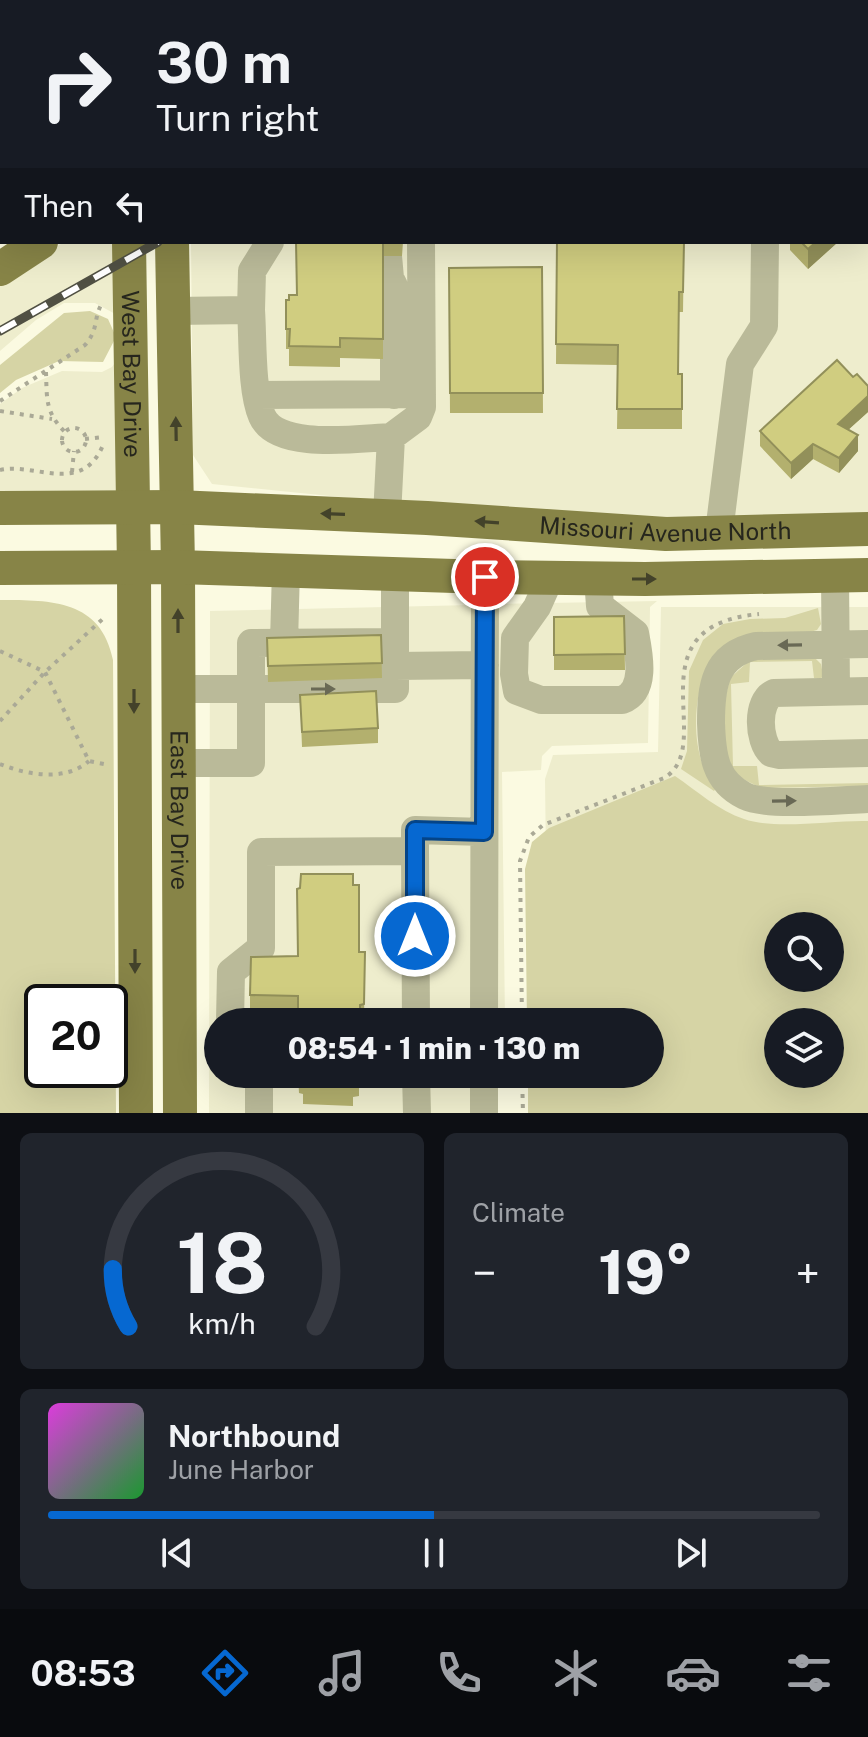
<!DOCTYPE html>
<meta charset="utf-8">
<style>
:root{--surface:#171b24;--page:#20242c;--text:#f1f3f6;--muted:#9ea1a6;--line:#363941;--accent:#0668d1}
body{margin:0;font-family:"Public Sans",sans-serif;background:var(--page);color:var(--text);height:100vh;display:flex;flex-direction:column;font-size:30px;white-space:nowrap}
*{box-sizing:border-box;margin:0}
p{font-size:26px;color:var(--muted)}
.icon{flex:none;width:44px;height:44px;fill:none;stroke:currentColor;stroke-width:2;stroke-linecap:round;stroke-linejoin:round}
.map{position:relative;height:1113px;overflow:hidden}
.panel{display:flex;flex-direction:column;gap:20px;padding:20px;background:#0d0f14;flex:1}
.panel>*{flex:none}
.hud{position:absolute;left:0px;top:0px;width:868px;height:244px;box-shadow:0 8px 32px #0002;background:#171b24;color:var(--text);overflow:hidden}
.fabs{position:absolute;left:764px;top:912px;display:grid;gap:16px}
.fabs a{display:grid;place-items:center;width:80px;height:80px;border-radius:50%;background:var(--surface);box-shadow:0 8px 32px #0002;font-size:40px}
.speed{position:absolute;left:24px;top:984px;display:flex;gap:16px;font-size:40px;font-weight:700;text-align:center}
.speed>*{display:grid;place-content:center;width:104px;height:104px;border-radius:50%;background:var(--surface);box-shadow:0 8px 32px #0002;line-height:1}
.speed .limit{border:4px solid #111;border-radius:12px;background:#fff;color:#111}
.pin{position:absolute;display:grid;place-items:center;width:68px;height:68px;color:#fff;margin:-34px;border:4px solid #fff;border-radius:50%;box-shadow:0 2px 8px #0007}
.me{position:absolute;width:88px;margin:-44px;rotate:0deg;stroke-linejoin:round;filter:drop-shadow(0 0 6px #0008)}
.turn{display:flex;align-items:center;gap:28px;height:168px;padding:0 24px;font-size:36px}
.turn .icon{width:104px;height:104px;stroke-width:2.5}
.turn b{display:block;font-size:56px;line-height:68px}
.then{display:flex;align-items:center;height:76px;padding:0 24px;background:#0003;gap:16px;font-size:30px}
.big{font-size:60px;font-weight:800;line-height:1.1}
.panel .tile{flex:1;display:flex;flex-direction:column;justify-content:center;gap:12px;min-width:0;padding:0 28px;border-radius:12px;background:var(--page)}
.panel .dial{align-items:center;gap:0}
.dial svg{height:208px;overflow:visible;fill:none;stroke:var(--line);stroke-width:7;stroke-linecap:round;text-anchor:middle}
.dial text{fill:var(--text);stroke:none}
.song{display:flex;align-items:center;gap:24px}
.cover{width:96px;height:96px;border-radius:12px;background:linear-gradient(135deg,hsl(300 70% 55%),hsl(130 70% 35%))}
.played{height:8px;border-radius:4px;background:linear-gradient(90deg,var(--accent) 50%,var(--line) 50%)}
.keys{display:flex;justify-content:space-around;direction:ltr}
.heat{display:flex;justify-content:space-between;align-items:center;font-size:44px;direction:ltr}
.panel .tiles{flex:1;display:grid;gap:20px;grid-template-columns:1fr 1fr}
.tile:last-child{grid-column:span 2}
.trip{position:absolute;left:204px;top:1008px;width:460px;height:80px;border-radius:40px;background:var(--surface);box-shadow:0 8px 32px #0002;font-weight:800;line-height:80px;text-align:center}
.tab-bar{display:flex;height:128px;justify-content:space-around;align-items:center;background:#090b0e;color:var(--muted)}
.tab-bar .icon{width:56px;height:56px}
.tab-bar .on{color:var(--accent)}
.tab-bar b{font-size:36px;color:var(--text)}
.map>svg:first-child{display:block}
.built{fill:#eeedcd;fill-rule:evenodd}
.green{fill:#d6d4a5;fill-rule:evenodd}
.lines{fill:none;stroke-linecap:round;stroke-linejoin:round}
.path{stroke:#aaa996;stroke-width:4;stroke-dasharray:4 6;stroke-linecap:butt}
.minor{stroke:#baba99;stroke-width:28}
.major{stroke:#878447;stroke-width:34}
.rail-casing{stroke:#505043;stroke-width:9}
.rail{stroke:#fff;stroke-width:6;stroke-dasharray:18;stroke-linecap:butt}
.wall{fill:#b3b06e}
.shaded-wall{fill:#92905a}
.building{fill:#d0cd80;stroke:#92905a;stroke-width:2}
.oneway{fill:#43422a}
.oneway2{fill:#696955}
.route-casing{stroke:#044488;stroke-width:20}
.route{stroke:#0668d1;stroke-width:14}
.labels{text-anchor:middle;stroke-width:8;stroke-linejoin:round;paint-order:stroke}
.street-label{font-size:24px;fill:#26261d;stroke:#fff}
</style>
<div class="map">
<svg width="868" height="1113" viewBox="0 0 868 1113">
<rect width="100%" height="100%" fill="#fbfae1"/>
<path class="built" d="M663,0H868V513L607,520L447,508L212,484L193,455L191,242H866V2H658Z
M64,242H116L117,315L95,303H64L36,320L0,351V283Z
M118,358L117,497H0V404L22,388L62,371L102,372L112,367Z
M657,601L650,607L648,743L552,746L542,756L541,770L502,772L505,1022H497L498,604Z
M472,605V1022H218V1074H472V1113H209L210,611Z
M661,607H868V1113L650,1074V1022H548L545,779L553,755L658,752ZM778,926H830V978H778ZM778,1022H830V1074H778Z"/>
<path class="green" d="M90,311L108,319L116,337L103,362L59,361L16,380L0,393V365L64,313Z
M0,600C52,600 101,600 113,660L116,1113H0ZM42,1002H110V1070H42Z
M818,608L821,624L817,630L712,659C691,692 689,758 716,788L714,791L681,769L687,751L689,671L703,640L723,624L750,619L785,618Z
M767,657L815,658L821,664L823,675L821,679L814,678L812,661L750,662L749,682L731,684L733,766H757L759,785L868,783V786L761,788L737,776L726,762L722,713L730,678L750,660Z
M675,776C697,791 719,811 744,819C776,830 832,820 868,821V1113H528V1074H650V1022H527L525,869L532,842L549,828ZM778,926H830V978H778ZM778,1022H830V1074H778Z"/>
<g class="lines">
<path class="path" d="M46,372C47,399 45,412 65,432
M0,401L85,345C99,329 93,319 102,303
M0,411L52,419
M62 440a12 12 0 1 1 24 0a12 12 0 1 1-24 0Z
M85,439L104,437
M0,470C35,462 82,496 103,445
M72,472L74,451
M0,651L45,672L89,761L109,765
M0,721L45,672L106,616
M0,764C27,775 65,782 89,761
M522,1022L520,861L529,837L543,825L664,778C719,746 628,626 759,614
M522,1074L523,1113"/>
<path class="minor" d="M178,0L197,2
M405,0V2
M270,2H316
M350,2V0
M526,2L531,0
M388,256L390,278L394,286V395
M251,310C253,338 251,391 262,416C277,451 360,438 391,437
M173,311L251,310L252,271L270,242
M257,395L422,394
M387,516L391,437L418,417L422,407L421,242
M719,532L740,364L764,326L765,242
M835,576L836,691
M550,578L537,607L515,638L514,674L517,691L541,700H622C647,691 639,654 635,633L600,606L598,578
M284,643L286,569
M868,644L756,646C714,655 711,687 711,723C712,753 714,781 745,796C768,807 839,800 868,799
M395,666L485,665
M178,689H395V574
M868,691L774,693C756,701 758,741 771,753L780,755L868,753
M178,763H251V643L395,642
M415,851L416,1022
M230,1022L231,972L261,948V852L415,851V830L484,832
M270,1022L274,1016
M484,1022L485,577
M259,1074V1113
M416,1074L417,1113
M484,1113V1074"/>
<g class="major">
<path d="M132,0L133,2"/>
<path d="M164,0V2"/>
<path id="s1" d="M129,242L134,568L136,1113"/>
<path id="s2" d="M172,242L178,567L180,1113"/>
<path d="M0,269L41,242"/>
<path id="s3" d="M0,508L177,507L427,518L666,534L868,529"/>
<path d="M0,568L178,567L485,577L645,579L868,575"/>
</g>
<g class="rail-casing">
<path id="rail" d="M669,2L674,0
M0,331L158,242"/>
</g>
<use href="#rail" class="rail"/>
</g>
<path class="wall" d="M0,0L2,2V78H0Z
M296,242H403L402,256H383V359L340,358V367L289,366V349H286V300H289L296,295Z
M557,242H684L683,312H679L678,374H682V429H617L618,365L556,364Z
M790,242H838L808,269L790,250Z
M542,267L543,413H450L449,268Z
M868,386V412L848,430L858,451L839,473L813,459L791,479L760,446V431Z
M624,616L625,670H554V617Z
M381,635L382,678L268,682L267,638Z
M300,695L378,728V743L302,747Z
M353,885L359,952H365L364,1022H298V1016L250,1015V995L298,956Z
M298,1074H359V1096L353,1097V1106L303,1104V1094L299,1093Z"/>
<path class="shaded-wall" d="M868,2V17L866,19V4Z
M868,123V142L866,144V124Z
M868,194V214L866,216V196Z
M816,242H838L808,269V249Z
M868,396V412L838,439V424Z
M858,435V451L839,473V458Z
M813,444V459L791,479V463Z"/>
<path class="building" d="M0,0L54,1V2H2V63H0Z
M831,0H868V2L866,4V2H829Z
M868,34V123L866,124V35Z
M868,158V194L866,196V159Z
M296,242H383V339L340,338V347L289,346L290,329H286V300H289V295H297Z
M557,242H684L683,292H679L678,374H682V409H617L618,345L556,344Z
M801,242H816L808,249Z
M542,267L543,393H450L449,268Z
M837,360L853,377L857,374L868,386V396L838,424L858,435L839,458L813,444L791,463L760,431Z
M624,616L625,654L554,655V617Z
M381,635L382,663L268,666L267,638Z
M376,691L378,728L302,732L300,695Z
M301,874H353V885H359V952H365L364,1004L360,1005V1022H298V996L250,995L251,957L298,956L297,889L300,888Z
M303,1074H359V1076L353,1077V1086L303,1084Z"/>
<defs><path id="oneway-solid" d="M-6-.8H1V-3.2L6.5 0L1 3.2V.8H-6Z" transform="scale(2)"/></defs>
<g class="oneway">
<use href="#oneway-solid" transform="translate(176 429) rotate(-91)"/>
<use href="#oneway-solid" transform="translate(333 514) rotate(-178)"/>
<use href="#oneway-solid" transform="translate(487 522) rotate(-176)"/>
<use href="#oneway-solid" transform="translate(644 579)"/>
<use href="#oneway-solid" transform="translate(178 621) rotate(-90)"/>
<use href="#oneway-solid" transform="translate(134 701) rotate(90)"/>
<use href="#oneway-solid" transform="translate(135 961) rotate(90)"/>
</g>
<g class="oneway2">
<use href="#oneway-solid" transform="translate(790 645) rotate(179)"/>
<use href="#oneway-solid" transform="translate(323 689)"/>
<use href="#oneway-solid" transform="translate(784 801) rotate(-1)"/>
</g>
<g class="lines">
<g class="route-casing">
<path id="route" d="M415,936V830L484,832L485,577"/>
</g>
<use href="#route" class="route"/>
</g>
<g class="labels">
<g class="street-label">
<text dy="8" stroke="none"><textPath href="#s1" startOffset="132">West Bay Drive</textPath></text>
<text dy="8" stroke="none"><textPath href="#s3" startOffset="666">Missouri Avenue North</textPath></text>
<text dy="8" stroke="none"><textPath href="#s2" startOffset="568">East Bay Drive</textPath></text>
</g>
</g>
</svg>
<div class="fabs">
<a><svg class="icon" aria-label="search" viewBox="0 0 24 24"><circle cx="10" cy="10" r="6"/><path d="M15 15l6 6"/></svg></a>
<a><svg class="icon" aria-label="layers" viewBox="0 0 24 24"><path d="M12 4l9 5-9 5-9-5zM3 14l9 5 9-5"/></svg></a>
</div>
<div class="speed"><div class="limit">20</div></div>
<div class="pin" style="left:485px;top:577px;background:#d93025"><svg class="icon" aria-label="arrive" viewBox="0 0 24 24"><path d="M6 21V4h12l-3 4 3 4H6"/></svg></div>
<svg class="me" style="left:415px;top:936px" viewBox="-20 -20 40 40"><circle r="17" fill="#0668d1" stroke="#fff" stroke-width="3"/><path d="M0-11L8 9 0 5-8 9z" fill="#fff"/></svg>
<div class="trip">08:54 · 1 min · 130 m</div>
<div class="hud">
<div class="turn"><svg class="icon" aria-label="right" viewBox="0 0 24 24"><path d="M7 20v-9h11M14 6l5 5-5 5"/></svg><div><b>30 m</b>Turn right</div></div>
<div class="then">Then<svg class="icon" aria-label="left" viewBox="0 0 24 24"><path d="M17 20v-9H6M10 6l-5 5 5 5"/></svg></div>
</div>
</div>
<section class="panel">
<div class="tiles">
<div class="tile dial"><svg viewBox="0 0 100 80">
<path d="M14 69A42 42 0 1 1 86 69"/>
<path d="M14 69A42 42 0 0 1 8 47" stroke="#0668d1"/>
<text x="50" y="56" font-size="32" font-weight="700">18</text>
<text x="50" y="72" font-size="11">km/h</text>
</svg></div>
<div class="tile"><p>Climate</p>
<div class="heat"><a>−</a><b class="big">19°</b><a>+</a></div>
</div>
<div class="tile">
<div class="song"><i class="cover"></i><div><b>Northbound</b><p>June Harbor</p></div></div>
<div class="played"></div>
<div class="keys"><svg class="icon" aria-label="previous" viewBox="0 0 24 24"><path d="M18 5L8 12l10 7zM5 5v14"/></svg><svg class="icon" aria-label="pause" viewBox="0 0 24 24"><path d="M8 5v14M16 5v14"/></svg><svg class="icon" aria-label="next" viewBox="0 0 24 24"><path d="M6 5l10 7-10 7zM19 5v14"/></svg></div>
</div>
</div>
</section>
<nav class="tab-bar">
<b>08:53</b>
<svg class="icon on" aria-label="directions" viewBox="0 0 24 24"><path d="M12 3l9 9-9 9-9-9zM9 14v-3h6M13 9l2 2-2 2"/></svg>
<svg class="icon" aria-label="music" viewBox="0 0 24 24"><path d="M9 18V5l10-2v13"/><circle cx="6" cy="18" r="3"/><circle cx="16" cy="16" r="3"/></svg>
<svg class="icon" aria-label="phone" viewBox="0 0 24 24"><path d="M5 4h4l2 5-3 2q2 4 5 5l2-3 5 2v4C11 20 4 13 5 4z"/></svg>
<svg class="icon" aria-label="climate" viewBox="0 0 24 24"><path d="M12 3v18M4 7l16 10M4 17L20 7"/></svg>
<svg class="icon" aria-label="car" viewBox="0 0 24 24"><path d="M5 17H2v-5l4-1 3-4h7l3 4 3 1v5h-3M9 17h6M6 11h13"/><circle cx="7" cy="17" r="2"/><circle cx="17" cy="17" r="2"/></svg>
<svg class="icon" aria-label="filters" viewBox="0 0 24 24"><path d="M4 7h16M4 17h16"/><circle cx="9" cy="7" r="2"/><circle cx="15" cy="17" r="2"/></svg>
</nav>
